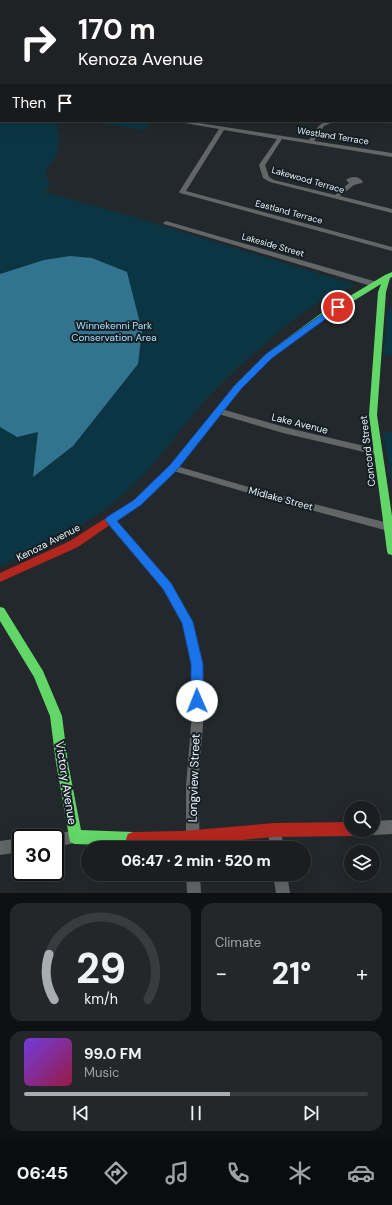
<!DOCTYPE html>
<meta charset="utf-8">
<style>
:root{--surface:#1a1e20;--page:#232729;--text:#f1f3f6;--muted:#9fa2a5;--line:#383c3e;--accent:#a7adb1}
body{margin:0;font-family:"DM Sans",sans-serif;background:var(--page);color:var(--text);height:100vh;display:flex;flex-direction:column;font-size:15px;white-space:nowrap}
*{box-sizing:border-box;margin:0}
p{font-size:13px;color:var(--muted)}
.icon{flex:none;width:22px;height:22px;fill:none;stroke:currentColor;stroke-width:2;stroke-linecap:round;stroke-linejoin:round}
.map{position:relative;height:893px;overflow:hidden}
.drawer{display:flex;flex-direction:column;gap:10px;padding:10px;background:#0e1012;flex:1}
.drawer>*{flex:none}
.banner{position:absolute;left:0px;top:0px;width:392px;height:122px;box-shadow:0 4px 16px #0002,0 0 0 1px var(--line);background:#202124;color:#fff;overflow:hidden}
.tools{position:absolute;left:344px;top:801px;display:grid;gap:8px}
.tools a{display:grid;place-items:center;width:36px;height:36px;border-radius:50%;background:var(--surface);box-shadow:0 4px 16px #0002,0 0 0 1px var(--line);font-size:20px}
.speed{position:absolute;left:12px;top:829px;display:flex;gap:8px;font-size:20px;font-weight:700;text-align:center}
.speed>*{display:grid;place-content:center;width:52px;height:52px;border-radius:50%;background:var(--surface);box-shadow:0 4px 16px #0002,0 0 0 1px var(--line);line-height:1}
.speed .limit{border:2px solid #111;border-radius:6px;background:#fff;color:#111}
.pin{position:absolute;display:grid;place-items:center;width:34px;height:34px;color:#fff;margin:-17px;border:2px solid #fff;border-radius:50%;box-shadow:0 1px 4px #0007}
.me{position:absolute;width:44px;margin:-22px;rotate:359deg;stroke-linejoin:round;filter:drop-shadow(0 0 3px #0008)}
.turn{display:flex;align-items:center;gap:14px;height:84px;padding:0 12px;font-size:18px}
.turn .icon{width:52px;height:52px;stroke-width:2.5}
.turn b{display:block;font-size:28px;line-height:34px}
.then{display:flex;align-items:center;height:38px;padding:0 12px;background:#0003;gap:8px;font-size:15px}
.big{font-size:30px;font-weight:800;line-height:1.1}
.drawer .widget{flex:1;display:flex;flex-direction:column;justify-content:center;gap:6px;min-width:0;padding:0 14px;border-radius:12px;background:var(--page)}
.drawer .dial{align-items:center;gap:0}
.dial svg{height:104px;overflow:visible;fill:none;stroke:var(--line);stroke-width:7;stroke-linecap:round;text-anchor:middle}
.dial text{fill:var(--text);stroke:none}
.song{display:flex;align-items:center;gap:12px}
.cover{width:48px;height:48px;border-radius:6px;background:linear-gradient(135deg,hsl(260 70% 55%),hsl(340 70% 35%))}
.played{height:4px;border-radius:2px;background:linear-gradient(90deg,var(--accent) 60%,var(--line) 60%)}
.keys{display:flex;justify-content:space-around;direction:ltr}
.heat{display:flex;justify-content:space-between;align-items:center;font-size:22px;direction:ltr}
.drawer .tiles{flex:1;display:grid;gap:10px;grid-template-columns:1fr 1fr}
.widget:last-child{grid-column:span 2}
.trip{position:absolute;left:81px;top:841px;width:230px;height:40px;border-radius:20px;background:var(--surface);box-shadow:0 4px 16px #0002,0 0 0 1px var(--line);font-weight:800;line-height:40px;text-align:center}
.tab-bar{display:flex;height:64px;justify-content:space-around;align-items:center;background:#0a0c0d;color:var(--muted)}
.tab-bar .icon{width:28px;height:28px}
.tab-bar .on{color:var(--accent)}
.tab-bar b{font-size:18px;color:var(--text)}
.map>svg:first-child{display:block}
.green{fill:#0c3544}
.water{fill:#327490}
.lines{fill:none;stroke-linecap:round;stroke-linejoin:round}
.street{fill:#636666;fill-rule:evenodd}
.fast{fill:#63d668;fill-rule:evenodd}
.slow{fill:#ff974d;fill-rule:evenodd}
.jam{fill:#b3261e;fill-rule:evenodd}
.route{fill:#1a73e8;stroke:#114b97}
.labels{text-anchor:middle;stroke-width:4;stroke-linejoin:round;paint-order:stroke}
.far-street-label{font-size:9px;fill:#eef5f9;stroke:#151f25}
.park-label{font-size:10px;fill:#a8e0fc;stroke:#151f25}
.street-label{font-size:10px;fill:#eef5f9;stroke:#151f25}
.near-street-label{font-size:12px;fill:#eef5f9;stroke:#151f25}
</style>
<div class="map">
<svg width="392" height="893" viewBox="0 0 392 893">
<rect width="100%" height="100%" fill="#22282b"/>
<path class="green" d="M0,0H225L1,1V121H57C59,147 63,150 45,171L50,186L45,192L137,218L356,285C343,291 328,297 315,305C300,314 286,326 272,338C245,360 219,384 196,411C175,436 156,464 132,487C94,522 47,546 0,566Z
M87,121H152L144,130Z
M390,308H392V356L384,355L387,311Z
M383,432H392V487Z"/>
<path class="water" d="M70,256L92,258L127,272L142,331L138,364L73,446L33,477L38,432L17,437L0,427V274L44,260Z"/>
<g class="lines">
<path class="street" d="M391,33H392V35H391Z
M391,51H392V54H391Z
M391,115H392V119H391Z
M173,121H186L309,140C317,128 319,121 335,121L324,126L314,141L392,153V157L282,139L265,165L269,177L274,180L335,195L349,183L346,180L347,179C353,176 359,176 363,182L362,183L354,185L340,196L392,209V213L270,182L263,178L259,165L277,139L224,130L186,191L392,247V251L180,193L179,192L219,129Z
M166,221L377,282L378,284L377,286H371L164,224L163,223Z
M218,408L284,427L377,449L382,452L377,455L283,433L215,413L214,411Z
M173,465L252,488L388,523L392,524V529L388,531L252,494L170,470L168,468L170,466Z
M110,516L113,517L171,583L193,622L203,664L204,713L198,786L200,848H186V786L192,713L191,664L182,622L163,589L107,523L105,520L107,517Z
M392,820V834L373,835L368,833L367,830H373V821Z
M275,823L280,825L284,848H270L268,830L270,825Z
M75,830L80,832L82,837L80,842L55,847V838H49L50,835Z
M21,838V852L0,855V841Z
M186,874H200L201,893H187Z
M273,874H287L290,893H276Z"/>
<path class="fast" d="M347,0H352L353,1H348Z
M392,272V277L390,278L386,292L377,415L392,516V555L388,554L387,551L369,415L378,292L381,284L329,316L272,358L241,389L176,470L155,490H149L147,488L149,486L170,466L235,385L266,354L323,312L385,275Z
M0,607L4,608L43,671L62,716L68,763L81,830L133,832L138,834L140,839L138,844L133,846L75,844L70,842L56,763L50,716L34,677L0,621Z"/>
<path class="slow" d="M391,13H392V16H391Z"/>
<path class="jam" d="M152,485L155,486L157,488L140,504L78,547L0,582V573L70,541L134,500L149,486Z
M351,822V830H357L356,834L351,836L275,837L182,845L133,846L128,844L126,839L128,834L133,832L182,831L275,823Z"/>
</g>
<path class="route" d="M335,305H341L342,307L272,358L241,389L177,470L141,505L117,521L171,583L193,622L203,664V701L202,704L197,706L193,704L191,701V664L182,623L163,589L105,520L107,517L134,500L170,465L235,385L266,354Z"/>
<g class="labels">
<g class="far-street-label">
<text transform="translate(333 136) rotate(9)" y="3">Westland Terrace</text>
<text transform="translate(308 180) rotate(16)" y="3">Lakewood Terrace</text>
<text transform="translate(289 212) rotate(15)" y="3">Eastland Terrace</text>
<text transform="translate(273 245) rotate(16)" y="3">Lakeside Street</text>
</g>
<g class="park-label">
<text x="114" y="329">Winnekenni Park<tspan x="114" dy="12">Conservation Area</tspan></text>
</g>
<g class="street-label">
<text transform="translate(300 423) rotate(14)" y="4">Lake Avenue</text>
<text transform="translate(367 451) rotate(-97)" y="4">Concord Street</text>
<text transform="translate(281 498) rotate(15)" y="4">Midlake Street</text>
<text transform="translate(48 542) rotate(-27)" y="4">Kenoza Avenue</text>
</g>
<g class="near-street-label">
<text transform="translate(194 778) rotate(-88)" y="4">Longview Street</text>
<text transform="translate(66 783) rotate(81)" y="4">Victory Avenue</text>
</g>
</g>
</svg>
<div class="tools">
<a><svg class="icon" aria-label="search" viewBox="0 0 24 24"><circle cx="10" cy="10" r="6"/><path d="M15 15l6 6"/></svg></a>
<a><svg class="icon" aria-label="layers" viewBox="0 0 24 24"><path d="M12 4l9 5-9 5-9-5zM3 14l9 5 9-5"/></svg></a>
</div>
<div class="speed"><div class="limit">30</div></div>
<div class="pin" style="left:338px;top:307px;background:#d93025"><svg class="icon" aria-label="arrive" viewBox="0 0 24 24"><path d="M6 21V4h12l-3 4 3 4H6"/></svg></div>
<svg class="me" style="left:197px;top:701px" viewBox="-20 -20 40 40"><circle r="19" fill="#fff"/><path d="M0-13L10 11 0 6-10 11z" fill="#1a73e8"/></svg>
<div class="trip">06:47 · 2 min · 520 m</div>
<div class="banner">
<div class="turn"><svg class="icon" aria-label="right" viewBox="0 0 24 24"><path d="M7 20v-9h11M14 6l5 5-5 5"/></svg><div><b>170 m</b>Kenoza Avenue</div></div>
<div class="then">Then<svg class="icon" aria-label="arrive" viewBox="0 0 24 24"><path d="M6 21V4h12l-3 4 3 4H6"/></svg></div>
</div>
</div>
<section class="drawer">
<div class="tiles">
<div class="widget dial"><svg viewBox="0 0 100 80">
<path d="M14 69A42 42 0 1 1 86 69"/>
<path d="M14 69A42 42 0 0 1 10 34" stroke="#a7adb1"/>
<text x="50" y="56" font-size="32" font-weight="700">29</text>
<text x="50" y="72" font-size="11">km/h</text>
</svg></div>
<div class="widget"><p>Climate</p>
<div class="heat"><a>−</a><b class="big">21°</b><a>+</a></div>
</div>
<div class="widget">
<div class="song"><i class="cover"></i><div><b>99.0 FM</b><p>Music</p></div></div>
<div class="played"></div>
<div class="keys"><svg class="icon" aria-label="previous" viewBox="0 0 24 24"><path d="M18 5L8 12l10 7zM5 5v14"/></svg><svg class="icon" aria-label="pause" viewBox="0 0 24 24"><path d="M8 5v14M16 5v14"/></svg><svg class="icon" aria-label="next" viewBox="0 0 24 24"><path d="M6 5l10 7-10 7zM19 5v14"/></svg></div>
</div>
</div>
</section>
<nav class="tab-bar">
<b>06:45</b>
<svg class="icon on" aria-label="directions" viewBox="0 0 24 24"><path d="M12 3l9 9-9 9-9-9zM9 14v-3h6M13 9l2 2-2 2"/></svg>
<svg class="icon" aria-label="music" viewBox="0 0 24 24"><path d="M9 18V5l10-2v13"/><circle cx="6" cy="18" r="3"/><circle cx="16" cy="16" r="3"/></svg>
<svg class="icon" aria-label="phone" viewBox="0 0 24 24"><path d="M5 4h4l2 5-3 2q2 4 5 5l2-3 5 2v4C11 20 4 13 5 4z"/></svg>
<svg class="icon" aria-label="climate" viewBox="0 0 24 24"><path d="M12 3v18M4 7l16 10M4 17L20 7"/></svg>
<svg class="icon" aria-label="car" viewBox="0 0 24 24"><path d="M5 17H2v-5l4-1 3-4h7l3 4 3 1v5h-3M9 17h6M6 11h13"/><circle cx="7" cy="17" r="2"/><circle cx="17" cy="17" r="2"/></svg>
</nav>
